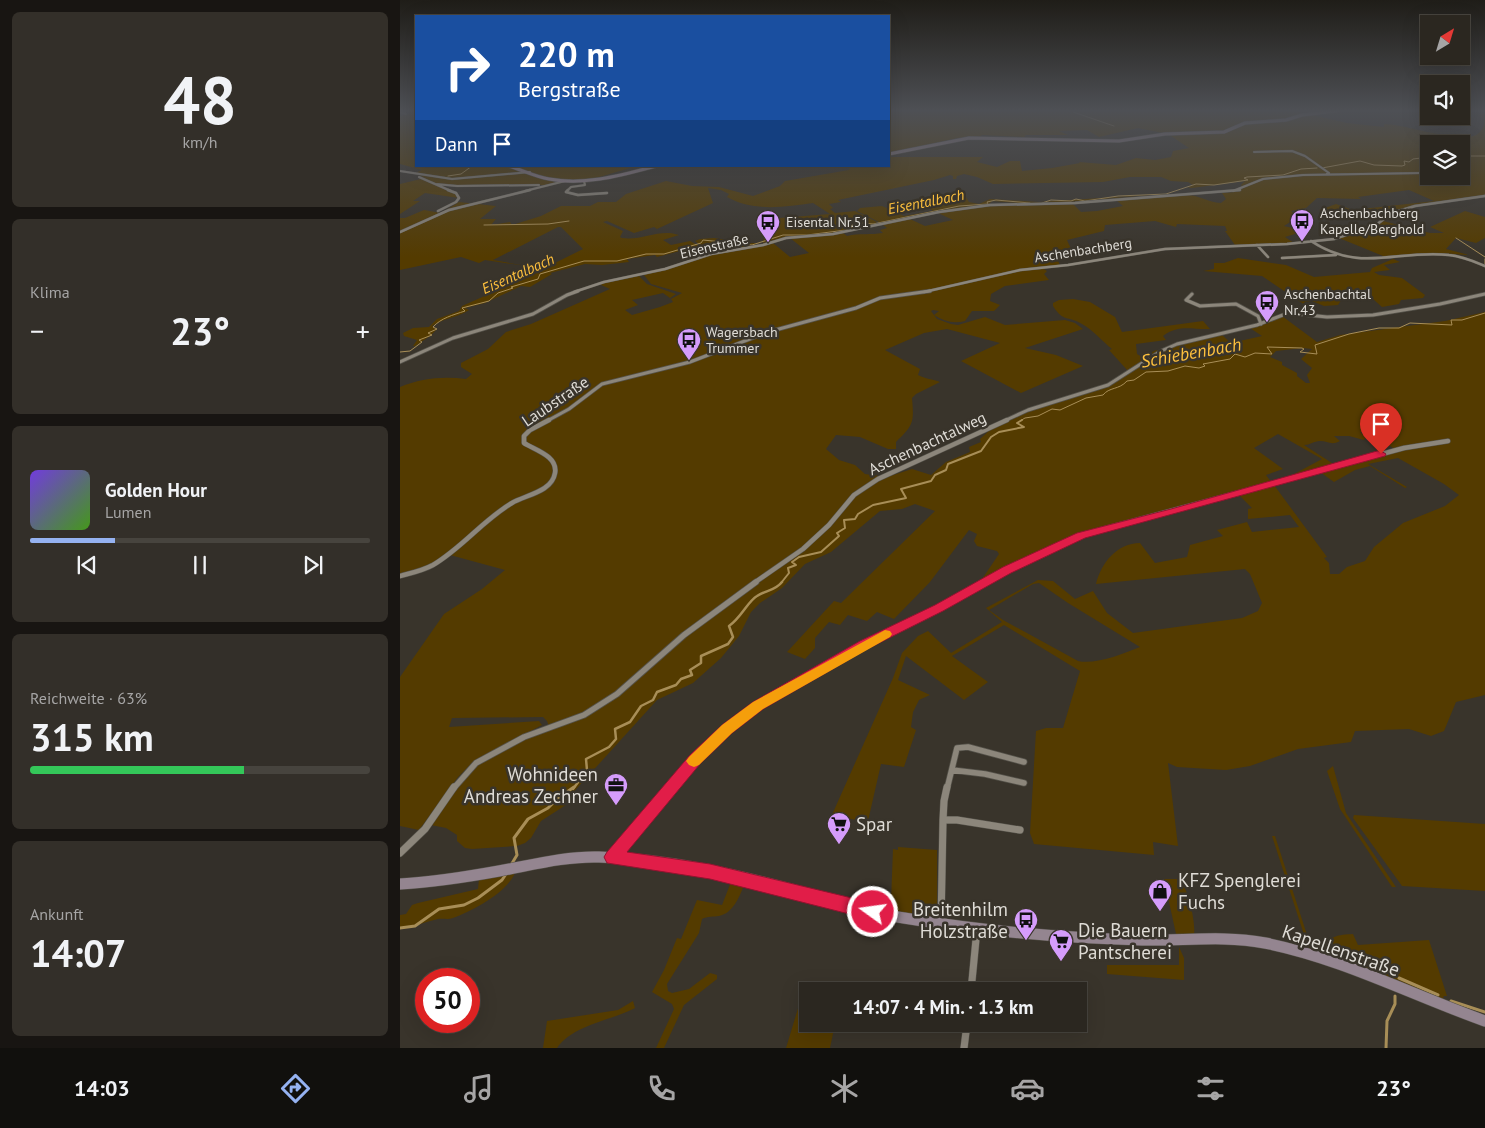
<!DOCTYPE html>
<html lang="de">
<meta charset="utf-8">
<style>
:root{--surface:#2b2720;--page:#332f29;--text:#f1f3f6;--muted:#a6a5a5;--line:#47443e;--accent:#95b2f1}
body{margin:0;font-family:"PT Sans",sans-serif;background:var(--page);color:var(--text);height:100vh;display:flex;flex-direction:column;font-size:19px;white-space:nowrap}
*{box-sizing:border-box;margin:0}
p{font-size:16px;color:var(--muted)}
.icon{flex:none;width:28px;height:28px;fill:none;stroke:currentColor;stroke-width:2;stroke-linecap:round;stroke-linejoin:round}
.map{position:relative;flex:1;overflow:hidden}
.sheet{display:flex;flex-direction:column;gap:12px;padding:12px;background:#181512;width:400px}
.sheet>*{flex:none}
.guide{position:absolute;left:15px;top:15px;width:475px;height:152px;border-radius:0px;box-shadow:0 5px 20px #0002,0 0 0 1px var(--line);background:#1a4fa0;color:#fff;overflow:hidden}
.needle{width:32px;rotate:38deg}
.controls{position:absolute;left:1020px;top:15px;display:grid;gap:10px}
.controls a{display:grid;place-items:center;width:50px;height:50px;border-radius:0px;background:var(--surface);box-shadow:0 5px 20px #0002,0 0 0 1px var(--line);font-size:25px}
.speed{position:absolute;left:15px;top:968px;display:flex;gap:10px;font-size:25px;font-weight:700;text-align:center}
.speed>*{display:grid;place-content:center;width:65px;height:65px;border-radius:50%;background:var(--surface);box-shadow:0 5px 20px #0002,0 0 0 1px var(--line);line-height:1}
.speed .limit{border:8px solid #d22;background:#fff;color:#111}
.pin{position:absolute;display:grid;place-items:center;width:42px;height:42px;color:#fff;margin:-51px -21px;border-radius:50% 50% 50% 0;rotate:-45deg;box-shadow:0 0 5px #0007}
.pin .icon{rotate:45deg}
.me{position:absolute;width:55px;margin:-28px;rotate:284deg;stroke-linejoin:round;filter:drop-shadow(0 0 4px #0008)}
.turn{display:flex;align-items:center;gap:18px;height:105px;padding:0 20px;font-size:22px}
.turn .icon{width:65px;height:65px;stroke-width:2.5}
.turn b{display:block;font-size:35px;line-height:42px}
.then{display:flex;align-items:center;height:48px;padding:0 20px;background:#0003;gap:10px;font-size:19px}
.big{font-size:38px;font-weight:700;line-height:1.1}
.sheet .card{flex:1;display:flex;flex-direction:column;justify-content:center;gap:8px;min-width:0;padding:0 18px;border-radius:8px;background:var(--page)}
.sheet .dial{align-items:center;gap:0}
.dial b{font-size:65px;line-height:1}
.song{display:flex;align-items:center;gap:15px}
.cover{width:60px;height:60px;border-radius:8px;background:linear-gradient(135deg,hsl(260 70% 55%),hsl(100 70% 35%))}
.played{height:5px;border-radius:2px;background:linear-gradient(90deg,var(--accent) 25%,var(--line) 25%)}
.keys{display:flex;justify-content:space-around;direction:ltr}
.heat{display:flex;justify-content:space-between;align-items:center;font-size:28px;direction:ltr}
.charge{height:8px;border-radius:4px;background:linear-gradient(90deg,#34c759 63%,var(--line) 0)}
.trip{position:absolute;left:399px;top:982px;width:288px;height:50px;border-radius:0px;background:var(--surface);box-shadow:0 5px 20px #0002,0 0 0 1px var(--line);font-weight:700;line-height:50px;text-align:center}
.tab-bar{display:flex;height:80px;justify-content:space-around;align-items:center;background:#11100d;color:var(--muted)}
.tab-bar .icon{width:35px;height:35px}
.tab-bar .current{color:var(--accent)}
.tab-bar b{font-size:22px;color:var(--text)}
main{display:flex;flex:1;min-height:0}
.map>svg:first-child{display:block}
.green{fill:#543b00;fill-rule:evenodd}
.lines{fill:none;stroke-linecap:round;stroke-linejoin:round}
.stream-far3{stroke:#a88e57;stroke-width:1}
.stream-far2{stroke:#a88e57;stroke-width:2}
.stream-far1{stroke:#a88e57;stroke-width:2.5}
.stream{stroke:#a88e57;stroke-width:3}
.street-far5-casing{stroke:#55524a;stroke-width:2.5}
.street-far4-casing{stroke:#55524a;stroke-width:3}
.street-far3-casing{stroke:#55524a;stroke-width:4.5}
.street-far2-casing{stroke:#55524a;stroke-width:5.5}
.street-far1-casing{stroke:#55524a;stroke-width:7}
.street-casing{stroke:#55524a;stroke-width:8}
.secondary-far1-casing{stroke:#55524a;stroke-width:4}
.secondary-casing{stroke:#55524a;stroke-width:12}
.street-far5{stroke:#8c867b;stroke-width:2}
.street-far4{stroke:#8c867b;stroke-width:2.5}
.street-far3{stroke:#8c867b;stroke-width:3}
.street-far2{stroke:#8c867b;stroke-width:4.5}
.street-far1{stroke:#8c867b;stroke-width:5.5}
.street{stroke:#8c867b;stroke-width:7}
.secondary-far1{stroke:#948590;stroke-width:3}
.secondary{stroke:#948590;stroke-width:11}
.route{fill:#e11d48;stroke:#92132f}
.slow{fill:#f59e0b}
.labels{text-anchor:middle;stroke-width:5;stroke-linejoin:round;paint-order:stroke}
.far-poi-label{font-size:14px;fill:#dfdcd6;stroke:#39342b;text-anchor:start}
.far-street-label{font-size:14px;fill:#dfdcd6;stroke:#39342b}
.far-water-label{font-size:15px;font-style:italic;fill:#ffc13d;stroke:#39342b}
.street-label{font-size:16px;fill:#dfdcd6;stroke:#39342b}
.water-label{font-size:18px;font-style:italic;fill:#ffc13d;stroke:#39342b}
.near-poi-label{font-size:19px;fill:#dfdcd6;stroke:#39342b;text-anchor:start}
.near-street-label{font-size:19px;fill:#dfdcd6;stroke:#39342b}
</style>
<main>
<section class="sheet">
<div class="card dial"><b>48</b><p>km/h</p></div>
<div class="card"><p>Klima</p>
<div class="heat"><a>−</a><b class="big">23°</b><a>+</a></div>
</div>
<div class="card">
<div class="song"><i class="cover"></i><div><b>Golden Hour</b><p>Lumen</p></div></div>
<div class="played"></div>
<div class="keys"><svg class="icon" aria-label="previous" viewBox="0 0 24 24"><path d="M18 5L8 12l10 7zM5 5v14"/></svg><svg class="icon" aria-label="pause" viewBox="0 0 24 24"><path d="M8 5v14M16 5v14"/></svg><svg class="icon" aria-label="next" viewBox="0 0 24 24"><path d="M6 5l10 7-10 7zM19 5v14"/></svg></div>
</div>
<div class="card"><p>Reichweite · 63%</p><b class="big">315 km</b><div class="charge"></div></div>
<div class="card"><p>Ankunft</p><b class="big">14:07</b></div>
</section>
<div class="map">
<svg width="1085" height="1048" viewBox="0 0 1085 1048">
<rect width="100%" height="100%" fill="#39342b"/>
<path class="green" d="M496,110H902L895,111L947,123L984,127V124C1005,124 1060,144 1076,135C1082,132 1085,125 1084,119L1078,115L1085,113V196C1050,201 1014,203 982,219L957,211L942,216L919,210L936,204L953,210L1034,201L1009,190L958,197L961,199L917,198L906,208L891,211L898,217L884,226L905,231L885,237L894,243L835,245L825,231H827L825,226L777,224L776,227L755,221L705,225L704,231L667,240L672,251L659,252L655,255L660,265L642,268L647,271L644,274L649,280L605,286L591,294L590,301L600,305L594,311H572L565,321C553,324 544,321 534,315L539,311L533,310L531,311L537,319L551,324L558,325L585,317L605,325L665,320L675,323L683,329L625,348L656,355L683,366L621,393L561,361L600,343L547,329L524,333L485,350L520,369L518,375C525,379 533,379 540,382L516,394L512,398C514,422 514,425 496,442V449H488L460,437L436,435L426,449L439,460L455,465L465,474L487,477L512,469L531,475L546,462L570,452L569,447L581,442L580,439L592,428L629,411L709,386L770,347L822,335L831,343L862,336L850,328L882,316L917,342L940,335L1045,321L1085,312V695L1056,702L1044,731L1031,736L1009,729L955,731L951,742L898,749L850,766L826,770L777,767L768,763L778,846L753,842L754,855L634,844L630,833L636,731L646,728H663L680,671L604,625L552,656L588,682L564,700L506,656L498,680L530,695L519,700L513,712L511,727L516,730L504,767L481,764L468,821L431,817L493,678L502,653L518,636L528,631L551,653L602,622L586,608L638,580L653,581L675,599L693,591L707,613L733,633L842,618L858,611L862,603L850,574L845,569L696,584C701,563 717,543 740,543L755,563L787,557L790,545L823,536L817,530L847,522L852,532L899,527L890,515L848,519V509L852,508L838,494L874,485L927,557L924,558L929,563L930,574H939L947,567L965,561L974,547L1003,523L1045,506L1059,495L1044,484L998,458L968,464L1007,487L1005,488L970,466L955,470L934,482L920,472L995,449L966,432H960L966,437L964,440L949,436H934L940,441C931,446 928,441 920,441C914,441 910,445 904,445L935,465L894,477V474L922,459L878,434L854,448L883,469L866,475L872,483L680,534L566,592L582,579L599,554L597,551L577,546L574,541L577,534L569,530L530,582L494,619L477,612L467,621L448,615L440,625L429,622L415,638V648L405,659L387,652L434,601L441,603L535,511L515,504L502,509L480,511L431,552L405,564L382,588L360,603L351,612L339,636L321,658L293,683L257,700L169,797V803L141,821L131,838L125,843L117,846L72,849L65,848L57,841V835L46,828L31,825C42,810 52,793 64,778C86,753 121,741 150,729L147,721L143,717L52,718L49,727L139,721L142,725L73,762L58,777L19,830L0,826V677L44,614L82,589L105,570L50,555L18,572L0,575V387C21,378 44,376 66,379L72,374L61,367V363L88,349L106,332L131,324L210,289L199,284L239,276L247,284L276,294L270,298L263,293L232,300L238,305L225,310L232,315L260,307L273,302L271,299L282,293L251,284L244,275L313,254L373,243L390,257L409,253L390,238L405,236H388L363,243L365,233L373,229L367,219L430,214L413,203C384,207 354,212 327,197L329,194L321,190L308,188L313,203L257,229L254,227L234,233L207,221L203,222L223,231L220,237L222,238C242,241 260,228 279,235L263,240L271,245L290,241L299,246L257,257L255,255L227,259L229,262L202,265L185,264L150,273L152,274L130,287L121,286L85,303L65,308L69,310C57,318 44,318 32,326L36,330L30,336L15,346H13L17,340L4,336L3,333L13,328L29,327L37,319L59,311L62,306L139,272L126,266L85,260L79,263L61,257L0,270V218H5L24,210L41,213L59,202L96,206L80,219H96L91,225L110,222L112,225L141,216L161,206H190L198,202H216L226,194L266,181L292,186L319,187L353,196L380,186L385,181L449,170L450,168L489,166V157H583L577,162L597,167L610,161H620L622,171L652,168L680,163L679,162L716,165L736,158L755,160L771,157L773,151L789,148L768,134L738,128L699,137L687,130L659,131L668,135H626L624,137L582,135L578,138H558L489,153V112ZM1029,144H1061V176H1029ZM564,174L577,177L593,184L703,182L730,177H761L771,181L788,182L793,185L788,188H792L845,181L841,185L844,188L835,192L822,193L826,199L821,203C807,202 801,196 788,195L716,200L723,206L697,211L681,212L673,204H644L762,194L639,202L590,199L579,204L569,202L563,192L519,202L533,211L504,216L482,206L460,208L457,211L481,223L589,204L592,201L632,204L591,205L538,213L553,220L525,226L510,219L482,224L487,228L480,230L483,233C471,235 459,233 447,236L442,232L452,230L454,226L466,224L471,225L477,222L455,211L435,213L430,209L433,208L429,204L441,202L438,200L534,180L550,175L553,176V179H556L557,176ZM158,227H161L183,249L143,269L93,260ZM903,348L912,349L901,359L912,368L907,375L910,383H906L897,376V373L882,365V362L870,357L876,351ZM639,583L668,603L740,647C723,654 695,665 678,661L603,620L589,610L633,584Z
M16,112V166H237L196,178L146,185H45L43,186L52,190L59,198L25,193L13,201H20L0,214V184L25,178L15,173L22,170L0,164V116Z
M1065,211L1085,217V238L1076,243L1056,238L1046,249L1069,255L1040,253L988,258L939,238L983,221L1030,233H1044L1030,227Z
M314,238L345,243H360L312,254L295,241L300,239Z
M838,258L886,265L914,277L970,272L972,268L993,259L1000,262L984,265L990,270L974,272L979,275L1002,278L1025,295L1023,298L1001,300L999,304L982,307L973,299L965,296L942,299L938,305L924,306L912,301L904,302L911,307H908L862,276L803,271L814,269V263H824Z
M673,299L690,302L715,317L722,332L803,321L810,329C793,330 779,324 763,336L766,340L736,344L737,354L742,357L756,350L759,351L728,371L709,350L712,349C702,341 693,330 682,324C667,315 664,323 653,306V303L659,300Z
M933,766L946,813L996,887H992L940,809L927,771Z
M954,815L1085,824V891L1002,886L953,818Z
M872,836H875L908,938L914,942L921,941L915,950L910,948L907,944Z
M498,847L537,850V912L534,918L493,911L491,901L493,849L498,850Z
M115,873C106,893 74,910 53,918C48,920 43,918 38,919C25,922 13,927 0,929V915L6,914L12,905L18,903L78,889L79,879Z
M764,879H779C788,887 796,923 794,934L783,936L776,934Z
M331,882L344,885C339,898 333,913 319,916C313,917 308,916 302,919L299,933L267,984L268,991L272,993L289,989L310,973L317,975V979L284,1005L264,1048H256L274,1009L272,1004L252,992L264,970L277,938L281,939L297,900L322,905Z
M953,934L958,945L1029,940L1047,996H1044L1042,1000L928,956L923,951C927,935 939,935 953,934Z
M779,947L784,958V980L707,974V965H779Z
M233,1001L235,1008L233,1009C209,1021 173,1025 157,1048H143L147,1021L218,1010Z
M399,1005L407,1008L408,1024H435L430,1048H386Z"/>
<g class="lines">
<path class="stream-far3" d="M662,110L670,111
M673,112L714,126
M1061,156H1085
M922,168L960,161L974,165L1002,166L1005,165L1004,161L1009,162L1013,159L1029,157
M48,176L61,174L72,166
M642,203L651,200L671,201L676,199L685,201L718,196L766,194L796,184L814,185L848,180L844,178L847,177L883,175L901,169L917,168
M84,225L148,224L169,221
M1056,238L1085,257
M1085,259V264
M0,352L10,351L22,342L19,340L32,335L28,333L37,329L33,327C41,318 53,315 65,311L62,308L89,301L98,293L113,288L111,287L138,279L140,274L184,261H217L246,254H264L301,243L303,240L352,245L383,235H407L446,230L451,228V225L461,223L473,224L559,206L588,204L587,202L596,200L630,203
M620,421L625,418L638,416L652,409L660,410L686,398L703,395C709,387 719,390 727,381L734,380L746,372L768,371L785,366L799,368L805,366L803,364L830,359L835,354L845,357L855,353L872,354L867,347L902,348L904,349L900,352L917,354L915,345L949,334L979,328H999L1010,323L1052,325L1051,320H1062L1085,313"/>
<path class="stream-far2" d="M381,583L389,573L388,568L396,565L392,562L399,557L421,552L439,536L437,533L445,528L444,520L455,519L458,514L473,505L506,498L501,489L531,481L535,475L546,470L548,464L581,451L591,437L599,432L624,427L617,423L622,420"/>
<path class="stream-far1" d="M173,789L187,770L186,759L209,747L216,739L215,729L230,722L241,706L253,700L257,692L276,685L281,679L292,675L290,670L301,663V656L328,644L333,637L329,626C341,618 348,601 357,596C366,590 375,591 382,582"/>
<path class="stream" d="M111,865L117,855L114,838L128,819L148,808L157,799L174,787
M0,928L15,926L39,909L64,905L78,898L102,880L106,874
M999,978L1038,995
M1051,1001L1085,1012
M986,1048L987,1021L995,1004V996"/>
<g class="street-far5-casing">
<path id="street-far5" d="M0,112L6,114
M854,152L892,151L905,156L929,173L927,174
M0,171L52,179L130,172
M19,177L51,191
M35,184L57,186L139,185
M125,191L165,181
M167,191L171,187L185,185L184,181
M833,191L863,179L903,175L1021,173"/>
</g>
<g class="street-far4-casing">
<path id="street-far4" d="M168,190L166,192L178,195L207,193
M38,211L56,202L59,198L56,193L48,190
M0,232L49,210L130,190
M911,241C961,274 997,249 1049,255C1062,256 1073,261 1085,266
M857,245L868,257
M882,258L936,255
M174,292L204,282L265,269L311,254L363,245L386,238L433,234L539,212L590,205L675,203L840,190
M524,292L620,270L668,265L765,249L887,244L934,239L976,225L992,213L1015,206L1085,196"/>
</g>
<g class="street-far3-casing">
<path id="street-far3" d="M792,294L786,300L800,306L836,304L858,316L861,324
M0,362L53,338L133,314L167,295L178,291
M147,421L169,409L202,384L290,362L368,332L456,308L480,298L530,291
M604,421L628,410L708,385L761,351L777,344L857,325L888,313L927,317L973,315L1040,304L1085,294"/>
</g>
<g class="street-far2-casing">
<path id="street-far2" d="M0,576C11,573 22,571 33,565C62,548 83,520 112,503C125,495 152,492 155,473C158,456 135,450 124,443V436L130,430L149,420
M354,583L403,549L429,525L454,495L478,479L607,420
M584,583L607,570L681,535L1004,448L1048,441"/>
</g>
<g class="street-far1-casing">
<path id="street-far1" d="M552,770L585,774L624,783
M53,789L76,763L124,737L184,715L217,694L284,635L356,582
M271,789L304,750L349,712L465,644L550,603L586,582
M547,789L557,748L568,747L624,762"/>
</g>
<g class="street-casing">
<path id="street" d="M543,820L544,801L547,787
M0,853L25,829L54,787
M213,856L272,787
M541,923L543,820H557L620,830
M571,991L577,929
M564,1048L567,1024"/>
</g>
<g class="secondary-far1-casing">
<path id="secondary-far1" d="M489,154L569,138L719,141L765,134L824,132L845,123L886,120L902,115L942,110
M109,166C122,170 136,177 149,179C185,186 222,175 256,166"/>
</g>
<g class="secondary-casing">
<path id="secondary" d="M0,884C33,882 66,877 99,871C132,865 165,856 199,857C271,859 343,876 412,895C442,903 473,913 504,918C582,931 663,938 742,940C783,941 824,935 865,943C941,958 1012,995 1085,1021"/>
</g>
<use href="#street-far5" class="street-far5"/>
<use href="#street-far4" class="street-far4"/>
<use href="#street-far3" class="street-far3"/>
<use href="#street-far2" class="street-far2"/>
<use href="#street-far1" class="street-far1"/>
<use href="#street" class="street"/>
<use href="#secondary-far1" class="secondary-far1"/>
<use href="#secondary" class="secondary"/>
</g>
<linearGradient id="sky" x2="0" y2="1"><stop stop-color="#1f1d18"/><stop offset="0.43" stop-color="#4e5055"/><stop offset="1" stop-color="#4e5055" stop-opacity="0"/></linearGradient>
<rect width="1085" height="257" fill="url(#sky)"/>
<path class="route" d="M977,451H981L986,454L985,456L685,538L611,573L543,611L469,648L363,709L332,733L300,764L227,852L310,864L473,903L480,906L482,912L480,917L473,920L310,879L207,863L204,857L207,852L290,755L322,725L353,702L460,641L535,605L603,567L677,533L771,509Z"/>
<path class="slow" d="M485,630L490,631L492,634L490,637L363,709L332,733L299,765L294,767L289,765L286,761L289,757L322,725L353,702Z"/>
<defs>
<g id="bus-pin" transform="scale(1.25)"><path d="M0 17L-7.5 6A9.5 9.5 0 1 1 7.5 6Z" fill="#d59cfb" stroke="#39342b"/><path d="M-5-6H5V4H4V6H2V4H-2V6H-4V4H-5ZM-3.5-4V0h7V-4ZM-3.5 1.2v1.5H-2V1.2ZM2 1.2v1.5H3.5V1.2Z" fill="#111"/></g>
<g id="office-pin" transform="scale(1.25)"><path d="M0 17L-7.5 6A9.5 9.5 0 1 1 7.5 6Z" fill="#d59cfb" stroke="#39342b"/><path d="M-6-3h4V-5.5h4V-3h4V5H-6ZM-1-4.5V-3h2v-1.5ZM-6 0V1H6V0Z" fill="#111"/></g>
<g id="supermarket-pin" transform="scale(1.25)"><path d="M0 17L-7.5 6A9.5 9.5 0 1 1 7.5 6Z" fill="#d59cfb" stroke="#39342b"/><path d="M-6-5.5h2.5l.6 2H6L4.5 2H-2.5L-4.4-4H-6ZM-1.5 3.2a1.3 1.3 0 1 0 .1 0ZM3 3.2a1.3 1.3 0 1 0 .1 0Z" fill="#111"/></g>
<g id="shop-pin" transform="scale(1.25)"><path d="M0 17L-7.5 6A9.5 9.5 0 1 1 7.5 6Z" fill="#d59cfb" stroke="#39342b"/><path d="M-5-2.5h2.3a2.7 3.5 0 0 1 5.4 0H5L5.5 6h-11ZM-1.5-2.5h3a1.5 2.3 0 0 0-3 0Z" fill="#111"/></g>
</defs>
<g fill-rule="evenodd">
<use href="#bus-pin" x="902" y="221"/>
<use href="#bus-pin" x="368" y="222"/>
<use href="#bus-pin" x="867" y="302"/>
<use href="#bus-pin" x="289" y="340"/>
<use href="#office-pin" x="216" y="785"/>
<use href="#supermarket-pin" x="439" y="824"/>
<use href="#shop-pin" x="760" y="891"/>
<use href="#bus-pin" x="626" y="920"/>
<use href="#supermarket-pin" x="661" y="941"/>
</g>
<g class="labels">
<g class="far-poi-label">
<text x="920" y="218">Aschenbachberg<tspan x="920" dy="16">Kapelle/Berghold</tspan></text>
<text x="386" y="227">Eisental Nr.51</text>
<text x="884" y="299">Aschenbachtal<tspan x="884" dy="16">Nr.43</tspan></text>
<text x="306" y="337">Wagersbach<tspan x="306" dy="16">Trummer</tspan></text>
</g>
<g class="far-street-label">
<text transform="translate(314 246) rotate(-13)" y="5">Eisenstraße</text>
<text transform="translate(683 250) rotate(-9)" y="5">Aschenbachberg</text>
</g>
<g class="far-water-label">
<text transform="translate(526 202) rotate(-11)" y="5">Eisentalbach</text>
<text transform="translate(118 274) rotate(-24)" y="5">Eisentalbach</text>
</g>
<g class="street-label">
<text transform="translate(155 401) rotate(-34)" y="6">Laubstraße</text>
<text transform="translate(527 443) rotate(-25)" y="6">Aschenbachtalweg</text>
</g>
<g class="water-label">
<text transform="translate(791 353) rotate(-10)" y="6">Schiebenbach</text>
</g>
<g class="near-poi-label">
<text x="198" y="781" text-anchor="end">Wohnideen<tspan x="198" dy="22">Andreas Zechner</tspan></text>
<text x="456" y="831">Spar</text>
<text x="778" y="887">KFZ Spenglerei<tspan x="778" dy="22">Fuchs</tspan></text>
<text x="608" y="916" text-anchor="end">Breitenhilm<tspan x="608" dy="22">Holzstraße</tspan></text>
<text x="678" y="937">Die Bauern<tspan x="678" dy="22">Pantscherei</tspan></text>
</g>
<g class="near-street-label">
<text transform="translate(941 950) rotate(19)" y="7">Kapellenstraße</text>
</g>
</g>
</svg>
<div class="controls">
<a><svg class="needle" viewBox="-14 -14 28 28"><path d="M0-13l5 13h-10z" fill="#e53935"/><path d="M0 13l5-13h-10z" fill="#a6a5a5"/></svg></a>
<a><svg class="icon" aria-label="sound" viewBox="0 0 24 24"><path d="M4 9h4l5-4v14l-5-4H4zM17 9q2 3 0 6"/></svg></a>
<a><svg class="icon" aria-label="layers" viewBox="0 0 24 24"><path d="M12 4l9 5-9 5-9-5zM3 14l9 5 9-5"/></svg></a>
</div>
<div class="speed"><div class="limit">50</div></div>
<div class="pin" style="left:981px;top:454px;background:#d93025"><svg class="icon" aria-label="arrive" viewBox="0 0 24 24"><path d="M6 21V4h12l-3 4 3 4H6"/></svg></div>
<svg class="me" style="left:473px;top:912px" viewBox="-20 -20 40 40"><circle r="17" fill="#e11d48" stroke="#fff" stroke-width="3"/><path d="M0-11L8 9 0 5-8 9z" fill="#fff"/></svg>
<div class="trip">14:07 · 4 Min. · 1.3 km</div>
<div class="guide">
<div class="turn"><svg class="icon" aria-label="right" viewBox="0 0 24 24"><path d="M7 20v-9h11M14 6l5 5-5 5"/></svg><div><b>220 m</b>Bergstraße</div></div>
<div class="then">Dann<svg class="icon" aria-label="arrive" viewBox="0 0 24 24"><path d="M6 21V4h12l-3 4 3 4H6"/></svg></div>
</div>
</div>
</main>
<nav class="tab-bar">
<b>14:03</b>
<svg class="icon current" aria-label="directions" viewBox="0 0 24 24"><path d="M12 3l9 9-9 9-9-9zM9 14v-3h6M13 9l2 2-2 2"/></svg>
<svg class="icon" aria-label="music" viewBox="0 0 24 24"><path d="M9 18V5l10-2v13"/><circle cx="6" cy="18" r="3"/><circle cx="16" cy="16" r="3"/></svg>
<svg class="icon" aria-label="phone" viewBox="0 0 24 24"><path d="M5 4h4l2 5-3 2q2 4 5 5l2-3 5 2v4C11 20 4 13 5 4z"/></svg>
<svg class="icon" aria-label="climate" viewBox="0 0 24 24"><path d="M12 3v18M4 7l16 10M4 17L20 7"/></svg>
<svg class="icon" aria-label="car" viewBox="0 0 24 24"><path d="M5 17H2v-5l4-1 3-4h7l3 4 3 1v5h-3M9 17h6M6 11h13"/><circle cx="7" cy="17" r="2"/><circle cx="17" cy="17" r="2"/></svg>
<svg class="icon" aria-label="filters" viewBox="0 0 24 24"><path d="M4 7h16M4 17h16"/><circle cx="9" cy="7" r="2"/><circle cx="15" cy="17" r="2"/></svg>
<b>23°</b>
</nav>
